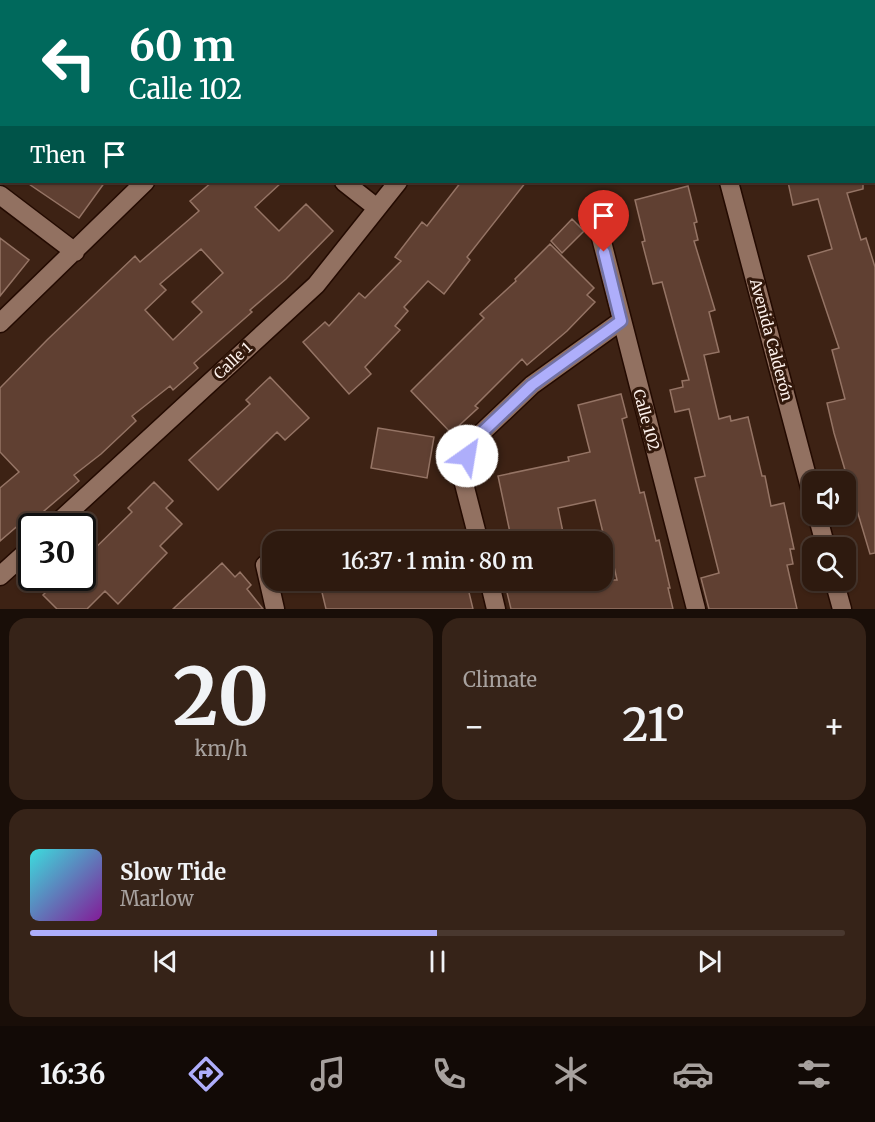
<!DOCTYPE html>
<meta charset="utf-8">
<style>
:root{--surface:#2e1a0f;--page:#362318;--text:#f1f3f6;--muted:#a7a19e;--line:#49382f;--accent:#aeaefb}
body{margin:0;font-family:Merriweather,serif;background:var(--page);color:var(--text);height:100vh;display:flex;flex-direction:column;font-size:22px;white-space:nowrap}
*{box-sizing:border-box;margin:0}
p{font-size:20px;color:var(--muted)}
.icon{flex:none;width:33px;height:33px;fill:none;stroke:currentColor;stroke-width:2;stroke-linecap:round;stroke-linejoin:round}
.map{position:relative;height:609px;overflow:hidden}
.panel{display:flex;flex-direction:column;gap:9px;padding:9px;background:#190e08;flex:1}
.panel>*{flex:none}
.banner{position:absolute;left:0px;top:0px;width:876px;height:183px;box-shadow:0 2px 4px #0004,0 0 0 2px var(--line);background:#00695c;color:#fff;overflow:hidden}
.tools{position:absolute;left:802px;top:471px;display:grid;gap:12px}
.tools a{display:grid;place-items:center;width:54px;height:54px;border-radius:12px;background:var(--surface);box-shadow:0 2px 4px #0004,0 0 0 2px var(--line);font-size:30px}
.speed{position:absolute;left:18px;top:513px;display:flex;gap:12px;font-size:30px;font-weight:700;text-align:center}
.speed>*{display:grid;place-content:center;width:78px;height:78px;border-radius:50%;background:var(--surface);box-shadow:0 2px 4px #0004,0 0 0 2px var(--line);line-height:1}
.speed .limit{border:3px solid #111;border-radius:9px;background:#fff;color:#111}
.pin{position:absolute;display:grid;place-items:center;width:51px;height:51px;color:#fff;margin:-62px -26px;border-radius:50% 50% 50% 0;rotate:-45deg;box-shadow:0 0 6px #0007}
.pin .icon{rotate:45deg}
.me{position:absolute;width:66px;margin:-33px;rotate:32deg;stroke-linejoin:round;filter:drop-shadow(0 0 4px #0008)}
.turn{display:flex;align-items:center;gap:21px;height:126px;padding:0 30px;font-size:27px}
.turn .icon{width:78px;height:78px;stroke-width:2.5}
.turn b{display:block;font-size:42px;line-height:51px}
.then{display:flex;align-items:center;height:57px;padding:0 30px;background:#0003;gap:12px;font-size:22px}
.big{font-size:45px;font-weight:600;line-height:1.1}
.panel .tile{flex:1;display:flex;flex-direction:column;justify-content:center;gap:9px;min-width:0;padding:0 21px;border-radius:18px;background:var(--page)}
.panel .dial{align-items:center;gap:0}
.dial b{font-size:78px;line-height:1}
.song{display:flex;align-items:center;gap:18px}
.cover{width:72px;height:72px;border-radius:9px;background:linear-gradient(135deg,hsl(180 70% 55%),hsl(290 70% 35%))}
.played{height:6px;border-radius:3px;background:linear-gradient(90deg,var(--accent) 50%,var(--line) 50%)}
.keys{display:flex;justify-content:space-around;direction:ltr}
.heat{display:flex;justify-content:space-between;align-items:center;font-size:33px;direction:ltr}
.panel .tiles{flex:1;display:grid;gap:9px;grid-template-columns:1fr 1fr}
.tile:last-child{grid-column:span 2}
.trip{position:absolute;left:262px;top:531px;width:351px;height:60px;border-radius:18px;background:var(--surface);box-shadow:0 2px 4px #0004,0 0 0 2px var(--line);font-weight:600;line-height:60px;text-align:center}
.tab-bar{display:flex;height:96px;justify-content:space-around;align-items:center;background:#120a06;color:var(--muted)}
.tab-bar .icon{width:42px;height:42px}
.tab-bar .current{color:var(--accent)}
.tab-bar b{font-size:27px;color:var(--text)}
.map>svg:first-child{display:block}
.building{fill:#604032;stroke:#957465;stroke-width:1.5;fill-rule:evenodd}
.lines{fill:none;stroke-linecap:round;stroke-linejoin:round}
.minor-casing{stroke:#230a01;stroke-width:21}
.minor{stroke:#927161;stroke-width:18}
.route-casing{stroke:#7171a3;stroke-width:15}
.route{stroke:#aeaefb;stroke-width:10}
.labels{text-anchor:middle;stroke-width:6;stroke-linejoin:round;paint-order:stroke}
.street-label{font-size:15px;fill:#fdf1ec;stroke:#32180b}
</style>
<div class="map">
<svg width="875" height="609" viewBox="0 0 875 609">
<rect width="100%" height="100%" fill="#3d2214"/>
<path class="building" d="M26,182H105L79,218Z
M212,182H282L255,207L279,231L306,204L333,231L286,279L250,310L252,312L194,363L198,368L173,390L170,386L132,416L136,421L101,454L74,475L79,481L37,517L36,516L24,526L21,523L0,541V488L19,472L0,452V388L47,340L135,256L140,262L199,211L190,201ZM201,249L223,273L192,302L202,312L173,340L145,310L166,290L160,284Z
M461,182H526L467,257L470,260L444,294L428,281L404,307L408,311L395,326L400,330L365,367L371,374L349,394L303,342L325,322L329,326L359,293L365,298L401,261L395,257L422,222L427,226Z
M788,182H863V189L847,193L861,240L866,238L875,267V553L870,554L834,433L827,403L845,399L832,350L839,348L808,256L832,249L818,199L793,205Z
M688,186L697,222L694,223L698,240L694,241L715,310L709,312L719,352L704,355L719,419L730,416L731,421L748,417L762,476H765L771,506L784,503L794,549H790L793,564L787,565L797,609H709L701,578L719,573L695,478L705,476L689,409L675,412L670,390L683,387L682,381L689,380L662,282L653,284L642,242L645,241L635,200Z
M572,219L584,231L562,253L551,241Z
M0,238L29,260L0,296Z
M550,244L594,288L587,295L595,302L567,331L527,365L522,359L475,406L478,408L451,433L411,391L484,318L480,314L516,281L515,279Z
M270,377L309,418L285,440L277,432L218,490L189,460L250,404L246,400Z
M621,394L627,417L622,419L640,493L644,492L656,541L659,540L670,588H668L673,609H511L504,580H617L608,540L605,541L595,500L558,508L565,542H512L498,476L569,461L568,457L590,452L578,405Z
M378,428L434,437L427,478L371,468Z
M154,482L173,501L166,508L182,524L160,546L167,553L118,604L105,591L87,609H57L43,595L60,578H82V561L132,512L128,508Z
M222,563L235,577L240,572L251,585L247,589L263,609H173Z
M319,580H466L473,609H326Z"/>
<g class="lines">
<g class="minor-casing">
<path id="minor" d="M114,0L116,2
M616,0L617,2
M308,2L309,0
M541,2L542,0
M874,45H875
M874,154L875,156
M344,182L377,208
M729,182L813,499
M0,195L75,252
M599,230L696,609
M0,323L145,182
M817,514L826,548
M54,526L316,285L398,182
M479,542L461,472L474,440L532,385L621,321
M265,565L275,609
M0,576L32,547
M489,580L496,609
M834,580L842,609"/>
</g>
<use href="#minor" class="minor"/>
</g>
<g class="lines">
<g class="route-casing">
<path id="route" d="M467,456L474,440L532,385L621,321L604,252"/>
</g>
<use href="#route" class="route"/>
</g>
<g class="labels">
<g class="street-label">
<text transform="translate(771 340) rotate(75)" y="5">Avenida Calderón</text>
<text transform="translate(233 361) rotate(-43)" y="5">Calle 1</text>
<text transform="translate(646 420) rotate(75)" y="5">Calle 102</text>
</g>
</g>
</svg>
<div class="tools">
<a><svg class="icon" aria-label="sound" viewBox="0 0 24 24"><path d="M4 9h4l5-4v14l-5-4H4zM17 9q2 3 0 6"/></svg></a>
<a><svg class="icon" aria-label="search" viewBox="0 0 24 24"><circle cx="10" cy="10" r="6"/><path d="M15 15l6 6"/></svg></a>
</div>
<div class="speed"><div class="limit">30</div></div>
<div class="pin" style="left:604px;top:252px;background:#d93025"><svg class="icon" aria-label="arrive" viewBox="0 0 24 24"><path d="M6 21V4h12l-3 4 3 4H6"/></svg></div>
<svg class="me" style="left:467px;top:456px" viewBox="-20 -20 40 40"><circle r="19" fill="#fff"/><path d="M0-13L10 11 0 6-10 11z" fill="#aeaefb"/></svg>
<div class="trip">16:37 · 1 min · 80 m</div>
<div class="banner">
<div class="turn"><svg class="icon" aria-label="left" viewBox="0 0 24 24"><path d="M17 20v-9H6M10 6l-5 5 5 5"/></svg><div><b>60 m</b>Calle 102</div></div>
<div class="then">Then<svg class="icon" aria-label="arrive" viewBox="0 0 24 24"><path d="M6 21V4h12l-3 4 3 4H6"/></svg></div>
</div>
</div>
<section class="panel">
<div class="tiles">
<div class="tile dial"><b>20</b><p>km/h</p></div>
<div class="tile"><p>Climate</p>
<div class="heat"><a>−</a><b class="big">21°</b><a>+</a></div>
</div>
<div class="tile">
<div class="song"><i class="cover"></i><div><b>Slow Tide</b><p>Marlow</p></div></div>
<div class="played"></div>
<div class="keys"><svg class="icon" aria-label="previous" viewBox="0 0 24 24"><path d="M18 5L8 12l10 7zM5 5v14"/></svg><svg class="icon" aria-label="pause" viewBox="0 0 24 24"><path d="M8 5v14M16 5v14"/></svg><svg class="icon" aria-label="next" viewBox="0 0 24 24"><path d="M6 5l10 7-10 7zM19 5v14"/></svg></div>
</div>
</div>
</section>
<nav class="tab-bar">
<b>16:36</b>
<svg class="icon current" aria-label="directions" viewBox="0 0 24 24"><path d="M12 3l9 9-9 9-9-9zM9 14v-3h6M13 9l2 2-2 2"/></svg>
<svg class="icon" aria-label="music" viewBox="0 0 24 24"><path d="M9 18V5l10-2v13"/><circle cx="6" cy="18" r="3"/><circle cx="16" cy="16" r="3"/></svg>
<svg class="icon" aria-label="phone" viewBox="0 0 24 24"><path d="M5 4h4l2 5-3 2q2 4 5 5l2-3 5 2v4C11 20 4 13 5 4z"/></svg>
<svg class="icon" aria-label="climate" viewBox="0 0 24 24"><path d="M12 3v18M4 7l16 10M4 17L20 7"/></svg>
<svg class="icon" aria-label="car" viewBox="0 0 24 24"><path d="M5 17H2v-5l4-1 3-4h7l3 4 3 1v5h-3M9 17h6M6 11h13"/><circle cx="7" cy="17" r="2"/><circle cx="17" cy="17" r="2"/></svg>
<svg class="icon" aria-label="filters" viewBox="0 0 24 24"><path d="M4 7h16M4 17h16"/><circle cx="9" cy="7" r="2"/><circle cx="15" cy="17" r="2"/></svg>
</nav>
